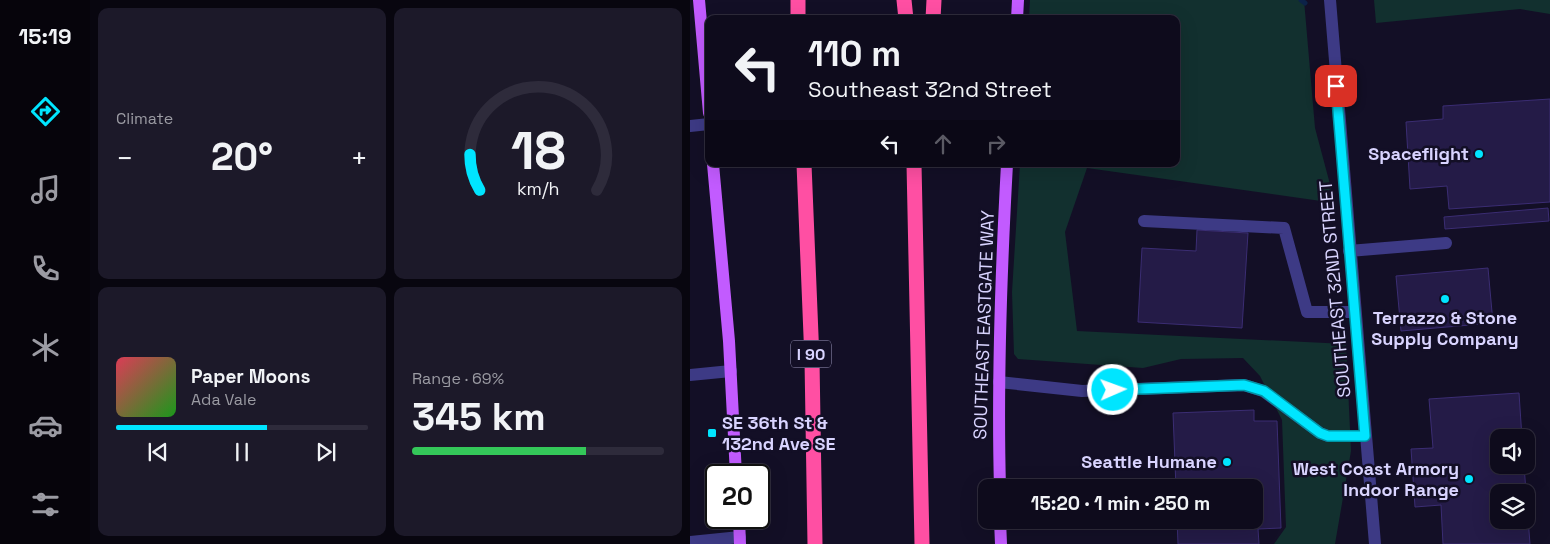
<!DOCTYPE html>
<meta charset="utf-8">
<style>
:root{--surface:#0e0b1c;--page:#1c1929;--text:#f1f3f6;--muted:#9b9ba3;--line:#2e2b3b;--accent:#00e5ff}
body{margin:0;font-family:"Space Grotesk",sans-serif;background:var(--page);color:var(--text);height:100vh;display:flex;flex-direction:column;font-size:19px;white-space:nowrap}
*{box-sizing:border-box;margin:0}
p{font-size:16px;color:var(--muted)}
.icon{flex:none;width:28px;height:28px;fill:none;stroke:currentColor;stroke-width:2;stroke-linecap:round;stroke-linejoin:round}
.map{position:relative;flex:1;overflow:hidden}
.side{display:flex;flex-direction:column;gap:8px;padding:8px;background:#08060f;width:600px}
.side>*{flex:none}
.hud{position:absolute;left:15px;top:15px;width:475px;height:152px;border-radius:10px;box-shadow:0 5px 20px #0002,0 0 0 1px var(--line);background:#0e0b1c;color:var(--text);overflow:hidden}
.fabs{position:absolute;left:800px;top:429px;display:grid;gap:10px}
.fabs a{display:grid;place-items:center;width:45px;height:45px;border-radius:10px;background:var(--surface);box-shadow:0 5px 20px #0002,0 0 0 1px var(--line);font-size:25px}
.speed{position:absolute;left:15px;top:464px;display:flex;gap:10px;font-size:25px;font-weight:700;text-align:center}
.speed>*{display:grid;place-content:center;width:65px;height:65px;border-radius:50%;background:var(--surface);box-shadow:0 5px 20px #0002,0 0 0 1px var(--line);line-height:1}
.speed .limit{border:2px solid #111;border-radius:8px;background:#fff;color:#111}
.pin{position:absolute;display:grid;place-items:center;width:42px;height:42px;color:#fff;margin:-21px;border-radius:10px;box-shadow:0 2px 8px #0006}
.me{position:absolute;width:55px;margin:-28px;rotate:88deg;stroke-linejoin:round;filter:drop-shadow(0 0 4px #0008)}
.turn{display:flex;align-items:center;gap:18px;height:105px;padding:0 20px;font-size:22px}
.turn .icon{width:65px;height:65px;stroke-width:2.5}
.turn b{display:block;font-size:35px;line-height:42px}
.lanes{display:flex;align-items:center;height:48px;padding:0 20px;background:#0003;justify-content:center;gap:25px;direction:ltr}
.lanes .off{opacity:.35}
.big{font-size:38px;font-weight:700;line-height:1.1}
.side .card{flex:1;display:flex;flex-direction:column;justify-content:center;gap:8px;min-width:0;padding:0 18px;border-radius:10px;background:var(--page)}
.side .dial{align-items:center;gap:0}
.dial svg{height:130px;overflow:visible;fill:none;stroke:var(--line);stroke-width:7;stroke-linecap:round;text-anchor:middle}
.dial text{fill:var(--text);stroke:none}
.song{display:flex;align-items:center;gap:15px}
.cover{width:60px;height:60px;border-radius:8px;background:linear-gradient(135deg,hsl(350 70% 55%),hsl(120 70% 35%))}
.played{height:5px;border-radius:2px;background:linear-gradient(90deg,var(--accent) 60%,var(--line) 60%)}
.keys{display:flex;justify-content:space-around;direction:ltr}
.heat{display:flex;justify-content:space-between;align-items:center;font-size:28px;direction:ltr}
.charge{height:8px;border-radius:4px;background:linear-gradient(90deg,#34c759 69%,var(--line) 0)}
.side .tiles{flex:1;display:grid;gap:8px;grid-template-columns:repeat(2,1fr)}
.trip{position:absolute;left:288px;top:479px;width:285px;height:50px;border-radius:10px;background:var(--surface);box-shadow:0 5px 20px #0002,0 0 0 1px var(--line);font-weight:700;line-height:50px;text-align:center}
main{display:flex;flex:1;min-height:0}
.tab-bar{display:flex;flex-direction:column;width:90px;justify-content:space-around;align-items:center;background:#06040b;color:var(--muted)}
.tab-bar .icon{width:35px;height:35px}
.tab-bar .current{color:var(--accent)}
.tab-bar b{font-size:22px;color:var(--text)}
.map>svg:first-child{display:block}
.green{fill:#12302f}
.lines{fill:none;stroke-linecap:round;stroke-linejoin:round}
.stream{stroke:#0c2248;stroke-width:5}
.building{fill:#241b47;stroke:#3b2d73}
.minor{stroke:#3d3a85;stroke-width:12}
.major{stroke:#c25bff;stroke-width:12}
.highway{stroke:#ff4fa3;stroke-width:15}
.route-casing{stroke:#0095a6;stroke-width:12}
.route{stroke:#00e5ff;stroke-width:9}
.poi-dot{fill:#00e5ff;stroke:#130f26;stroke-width:2}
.labels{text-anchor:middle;stroke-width:5;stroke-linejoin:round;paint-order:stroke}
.shield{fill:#130f26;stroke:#9e99be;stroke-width:1}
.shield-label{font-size:16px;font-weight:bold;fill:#d9d4ff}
.poi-label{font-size:18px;font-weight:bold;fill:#d9d4ff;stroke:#130f26;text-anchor:end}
.street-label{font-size:18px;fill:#d9d4ff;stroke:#130f26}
</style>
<main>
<nav class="tab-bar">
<b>15:19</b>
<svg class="icon current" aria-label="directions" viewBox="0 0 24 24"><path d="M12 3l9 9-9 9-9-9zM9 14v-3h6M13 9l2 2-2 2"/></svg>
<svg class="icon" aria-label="music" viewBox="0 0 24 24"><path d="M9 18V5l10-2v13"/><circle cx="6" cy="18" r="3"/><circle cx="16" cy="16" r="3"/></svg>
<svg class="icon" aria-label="phone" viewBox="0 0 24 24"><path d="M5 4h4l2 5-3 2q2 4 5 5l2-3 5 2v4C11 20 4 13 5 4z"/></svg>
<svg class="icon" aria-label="climate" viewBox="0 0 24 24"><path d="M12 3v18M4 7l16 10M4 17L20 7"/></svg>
<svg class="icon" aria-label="car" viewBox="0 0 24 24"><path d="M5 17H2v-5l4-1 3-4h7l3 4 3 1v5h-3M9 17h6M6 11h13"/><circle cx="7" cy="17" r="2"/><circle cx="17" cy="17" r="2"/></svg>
<svg class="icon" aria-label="filters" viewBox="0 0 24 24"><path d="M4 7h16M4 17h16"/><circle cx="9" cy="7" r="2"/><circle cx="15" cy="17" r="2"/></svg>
</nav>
<section class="side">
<div class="tiles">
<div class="card"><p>Climate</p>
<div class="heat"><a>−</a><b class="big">20°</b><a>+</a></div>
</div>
<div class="card dial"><svg viewBox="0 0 100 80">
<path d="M14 69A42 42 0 1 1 86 69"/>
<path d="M14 69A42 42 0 0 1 8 47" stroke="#00e5ff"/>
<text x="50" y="56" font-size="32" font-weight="700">18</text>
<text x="50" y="72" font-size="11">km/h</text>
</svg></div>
<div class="card">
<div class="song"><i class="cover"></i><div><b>Paper Moons</b><p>Ada Vale</p></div></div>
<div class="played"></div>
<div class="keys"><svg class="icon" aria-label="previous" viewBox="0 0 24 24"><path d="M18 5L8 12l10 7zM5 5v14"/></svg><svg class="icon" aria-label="pause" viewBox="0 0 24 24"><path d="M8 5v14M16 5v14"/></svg><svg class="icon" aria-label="next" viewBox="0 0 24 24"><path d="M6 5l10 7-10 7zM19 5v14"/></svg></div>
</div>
<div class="card"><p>Range · 69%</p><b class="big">345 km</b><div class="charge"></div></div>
</div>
</section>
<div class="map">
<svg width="860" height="544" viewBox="0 0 860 544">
<rect width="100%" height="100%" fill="#130f26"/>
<path class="green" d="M340,0H614L625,128L645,203L397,168L375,232L387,331L656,344L661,451L645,544H584L596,527L592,420L570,376L553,358L491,359L453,368L328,359L324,354L322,292L330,164H486V19H339Z
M684,0H860V14L830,9L686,23Z"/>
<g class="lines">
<path class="stream" d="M611,0L615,3"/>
</g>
<path class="building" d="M860,99V202L759,209L757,186L720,189L716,122L753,119V106Z
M858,208L859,221L755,229L754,217Z
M507,230L558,233L552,328L448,322L452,248L506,251Z
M798,268L803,323L711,331L706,276Z
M829,393L832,438H809V465H834L836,492H809V520H836V493L840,544H753L751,505L725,507L721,449L743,448L739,399Z
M564,410V421H587L591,528L568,529L569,544H488L487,520H564V488H486L483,413Z"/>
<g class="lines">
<path class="minor" d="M640,0L685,544
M0,126L19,124
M454,221L594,228L617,312H664
M659,251L756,243
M0,375L41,371
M309,382L392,391L554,385L573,391L630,433L638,436H675
M0,542L50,537"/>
<path class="major" d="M9,0L19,113
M327,19L328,0
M23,164L39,341L46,475
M310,488C307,379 311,272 317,164
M49,518L50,544
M310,520L311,544"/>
<path class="highway" d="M108,0V19
M214,0L216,19
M243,19L244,0
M114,164L122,360L125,544
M224,164L232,544"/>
</g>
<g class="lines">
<g class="route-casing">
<path id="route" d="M423,390L554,385L574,391L630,433L638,436H675L646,86"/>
</g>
<use href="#route" class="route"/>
</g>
<g class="poi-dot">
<circle cx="789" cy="154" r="5"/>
<circle cx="755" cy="299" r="5"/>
<rect x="17" y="428" width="10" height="10" rx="2.5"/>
<circle cx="537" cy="462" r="5"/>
<circle cx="779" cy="479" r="5"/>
</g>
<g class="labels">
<rect class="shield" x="101" y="340.5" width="40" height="27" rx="4"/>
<g class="shield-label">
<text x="121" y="360">I 90</text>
</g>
<g class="poi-label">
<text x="779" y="160">Spaceflight</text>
<text x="755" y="324" text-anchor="middle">Terrazzo &amp; Stone<tspan x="755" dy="21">Supply Company</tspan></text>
<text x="32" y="429" text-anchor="start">SE 36th St &amp;<tspan x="32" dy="21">132nd Ave SE</tspan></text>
<text x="527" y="468">Seattle Humane</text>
<text x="769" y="475">West Coast Armory<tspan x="769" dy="21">Indoor Range</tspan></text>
</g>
<g class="street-label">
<text transform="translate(645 289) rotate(-95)" y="6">SOUTHEAST 32ND STREET</text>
<text transform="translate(294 325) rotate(-88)" y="6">SOUTHEAST EASTGATE WAY</text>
</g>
</g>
</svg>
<div class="fabs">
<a><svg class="icon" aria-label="sound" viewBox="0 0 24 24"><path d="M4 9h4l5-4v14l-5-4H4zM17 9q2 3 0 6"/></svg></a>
<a><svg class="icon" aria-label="layers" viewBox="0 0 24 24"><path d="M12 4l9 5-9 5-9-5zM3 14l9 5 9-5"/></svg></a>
</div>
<div class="speed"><div class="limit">20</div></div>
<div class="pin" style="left:646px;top:86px;background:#d93025"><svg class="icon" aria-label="arrive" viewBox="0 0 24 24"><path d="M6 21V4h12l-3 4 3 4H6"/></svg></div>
<svg class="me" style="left:423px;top:390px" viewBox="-20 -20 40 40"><circle r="17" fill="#00e5ff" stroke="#fff" stroke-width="3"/><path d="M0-11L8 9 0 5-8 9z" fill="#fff"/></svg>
<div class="trip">15:20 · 1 min · 250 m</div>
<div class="hud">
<div class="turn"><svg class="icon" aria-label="left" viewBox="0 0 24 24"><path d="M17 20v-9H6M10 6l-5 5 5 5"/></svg><div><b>110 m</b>Southeast 32nd Street</div></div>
<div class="lanes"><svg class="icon" aria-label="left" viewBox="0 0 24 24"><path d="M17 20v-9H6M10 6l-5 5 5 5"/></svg><svg class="icon off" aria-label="ahead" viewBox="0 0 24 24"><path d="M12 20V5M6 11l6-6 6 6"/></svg><svg class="icon off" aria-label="right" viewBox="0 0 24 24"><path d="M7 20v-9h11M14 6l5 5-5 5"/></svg></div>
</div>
</div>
</main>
